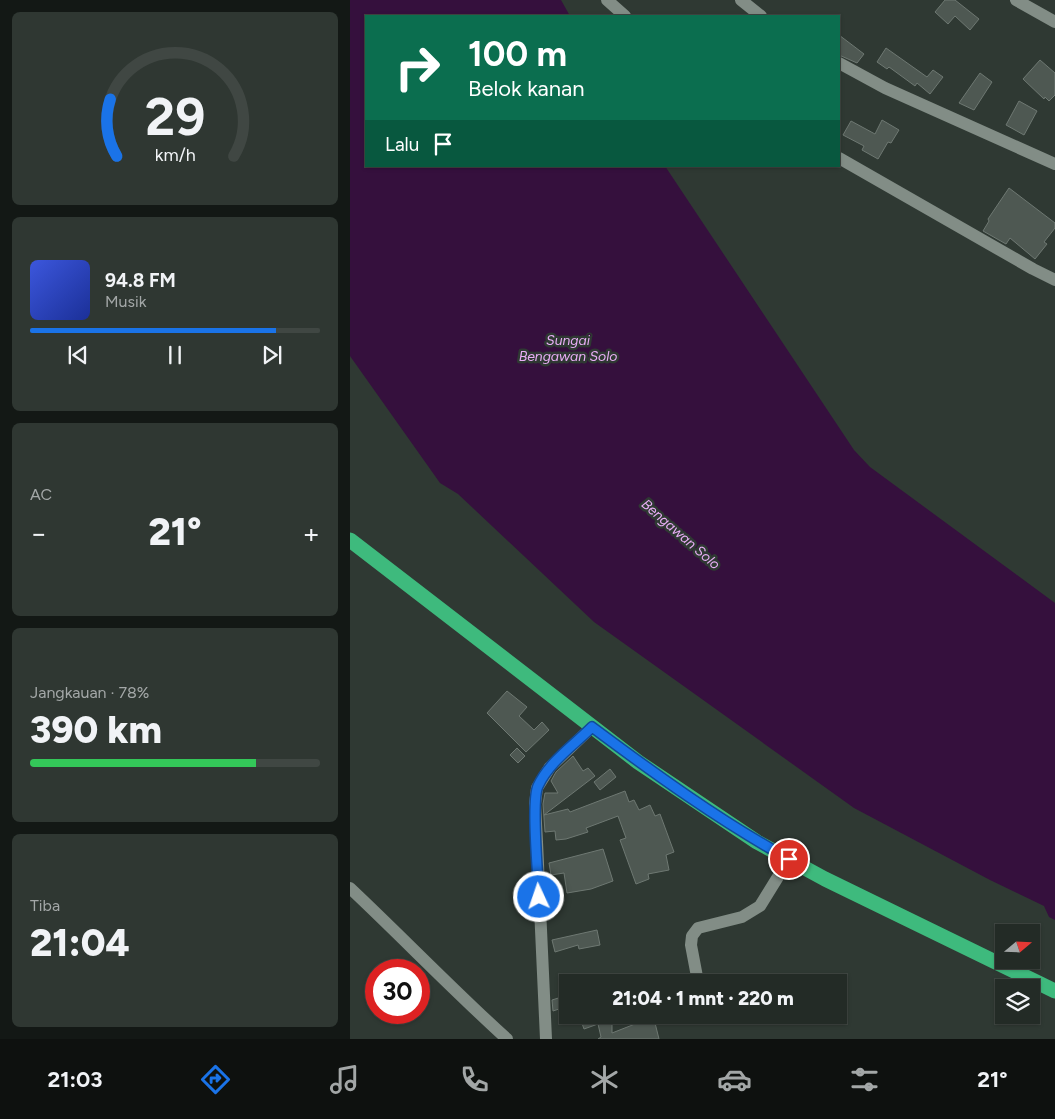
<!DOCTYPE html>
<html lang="id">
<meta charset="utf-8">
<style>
:root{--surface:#232b26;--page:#2f3732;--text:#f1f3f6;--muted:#a3a7a7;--line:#404743;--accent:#1a73e8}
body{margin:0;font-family:Figtree,sans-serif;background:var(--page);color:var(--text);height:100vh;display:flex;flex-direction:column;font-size:19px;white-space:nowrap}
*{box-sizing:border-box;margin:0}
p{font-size:16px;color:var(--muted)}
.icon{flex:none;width:28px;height:28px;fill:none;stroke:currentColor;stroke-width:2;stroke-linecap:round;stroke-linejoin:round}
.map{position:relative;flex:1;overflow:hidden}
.details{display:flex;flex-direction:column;gap:12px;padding:12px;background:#131815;width:350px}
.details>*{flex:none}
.top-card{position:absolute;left:15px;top:15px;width:475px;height:152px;border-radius:0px;box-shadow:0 1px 4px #0004,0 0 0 1px var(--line);background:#0b6e4f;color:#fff;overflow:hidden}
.needle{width:32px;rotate:71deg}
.buttons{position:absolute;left:645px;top:924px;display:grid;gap:10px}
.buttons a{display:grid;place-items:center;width:45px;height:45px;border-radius:0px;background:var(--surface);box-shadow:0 1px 4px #0004,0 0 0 1px var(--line);font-size:25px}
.speed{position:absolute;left:15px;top:959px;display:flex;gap:10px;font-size:25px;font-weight:700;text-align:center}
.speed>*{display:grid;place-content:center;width:65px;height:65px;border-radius:50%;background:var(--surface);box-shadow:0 1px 4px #0004,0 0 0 1px var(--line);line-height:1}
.speed .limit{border:8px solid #d22;background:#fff;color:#111}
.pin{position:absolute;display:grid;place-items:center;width:42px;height:42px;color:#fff;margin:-21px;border:2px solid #fff;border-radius:50%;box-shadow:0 1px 5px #0007}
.me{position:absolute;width:55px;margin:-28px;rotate:357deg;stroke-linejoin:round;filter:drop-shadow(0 0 4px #0008)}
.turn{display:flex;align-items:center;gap:18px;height:105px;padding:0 20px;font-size:22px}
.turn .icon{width:65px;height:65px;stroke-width:2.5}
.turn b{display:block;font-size:35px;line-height:42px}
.then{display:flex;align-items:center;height:48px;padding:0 20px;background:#0003;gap:10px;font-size:19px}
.big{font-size:38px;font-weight:800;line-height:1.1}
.details .card{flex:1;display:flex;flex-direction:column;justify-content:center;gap:8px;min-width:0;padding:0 18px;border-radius:8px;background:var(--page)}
.details .dial{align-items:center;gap:0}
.dial svg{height:130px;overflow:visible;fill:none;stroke:var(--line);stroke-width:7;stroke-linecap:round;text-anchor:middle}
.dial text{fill:var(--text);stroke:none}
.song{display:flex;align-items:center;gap:15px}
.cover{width:60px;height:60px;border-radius:8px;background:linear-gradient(135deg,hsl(230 70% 55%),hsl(230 70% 35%))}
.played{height:5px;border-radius:2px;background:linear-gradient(90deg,var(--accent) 85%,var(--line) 85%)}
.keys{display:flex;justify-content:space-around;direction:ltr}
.heat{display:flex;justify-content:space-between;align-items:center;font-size:28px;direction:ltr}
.charge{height:8px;border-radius:4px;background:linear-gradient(90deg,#34c759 78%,var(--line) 0)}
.trip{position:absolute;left:209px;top:974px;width:288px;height:50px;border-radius:0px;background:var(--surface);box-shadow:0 1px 4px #0004,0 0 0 1px var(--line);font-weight:800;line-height:50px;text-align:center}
.dock{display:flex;height:80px;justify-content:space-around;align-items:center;background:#0e110f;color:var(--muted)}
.dock .icon{width:35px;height:35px}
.dock .active{color:var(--accent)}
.dock b{font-size:22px;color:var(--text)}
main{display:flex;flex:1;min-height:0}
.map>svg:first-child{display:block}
.water{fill:#35103d}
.building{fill:#4e5852;stroke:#6e7872}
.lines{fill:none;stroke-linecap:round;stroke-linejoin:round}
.street{stroke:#828d86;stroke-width:12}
.highway{stroke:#3eba7d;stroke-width:15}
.route-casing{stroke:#114b97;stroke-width:12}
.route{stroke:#1a73e8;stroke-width:9}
.labels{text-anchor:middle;stroke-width:5;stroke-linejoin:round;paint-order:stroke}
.water-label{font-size:14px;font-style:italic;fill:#eaaef7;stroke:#2f3933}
</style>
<main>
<section class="details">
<div class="card dial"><svg viewBox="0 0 100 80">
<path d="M14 69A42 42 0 1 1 86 69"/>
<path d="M14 69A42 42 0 0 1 10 34" stroke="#1a73e8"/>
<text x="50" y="56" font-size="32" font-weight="700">29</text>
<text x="50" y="72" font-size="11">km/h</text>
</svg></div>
<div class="card">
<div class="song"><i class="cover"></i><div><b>94.8 FM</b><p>Musik</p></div></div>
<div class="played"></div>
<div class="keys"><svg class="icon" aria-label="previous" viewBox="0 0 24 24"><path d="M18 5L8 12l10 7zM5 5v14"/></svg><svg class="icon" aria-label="pause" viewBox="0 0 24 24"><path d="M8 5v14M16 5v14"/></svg><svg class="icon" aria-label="next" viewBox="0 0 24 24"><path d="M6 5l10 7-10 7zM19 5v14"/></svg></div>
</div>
<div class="card"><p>AC</p>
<div class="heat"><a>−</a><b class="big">21°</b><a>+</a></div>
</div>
<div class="card"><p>Jangkauan · 78%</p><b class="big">390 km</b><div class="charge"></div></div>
<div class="card"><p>Tiba</p><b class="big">21:04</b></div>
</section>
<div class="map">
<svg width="705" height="1039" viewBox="0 0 705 1039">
<rect width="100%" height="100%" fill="#2f3933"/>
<path class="water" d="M0,0H211L220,16H16V166H315L504,450L520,467L705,603V920L699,917L694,906L640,880L504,808L244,622L108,494L90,483L0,356Z"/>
<path class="building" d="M595,0H605L629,19L620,30L605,16L598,24L585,12Z
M489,35L514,54L507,63L489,55Z
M536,48L577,77L583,70L593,77L580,94L567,83L565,86L539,67L537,69L527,62Z
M690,60L705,73V95L699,101L695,97L694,99L673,79Z
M630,73L642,82L624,110L609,103Z
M669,101L687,111L674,135L656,125Z
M532,120L549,130L541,143L538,142L528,159L512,150L514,146L493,135L501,121L525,134Z
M659,188L705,223V228L694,242L697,244L685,259L660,238L656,244L633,231L639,221L638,219Z
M157,691L177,707L169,716L184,730L192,722L199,730L176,752L137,713Z
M167,748L175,756L168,763L160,755Z
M223,756L233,771L238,768L245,776L194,815L218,809L220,812L275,791L279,802L284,800L289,810L300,805L305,816L310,814L324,852L316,855L319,870L298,874L299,879L286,884L270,840L276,838L268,816L236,828L238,832L216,839L206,840L205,831L195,832L193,804L195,793H208L201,781L206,772Z
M260,769L266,777L250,790L244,782Z
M253,849L263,881L241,889L217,893L214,873L201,875L199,863Z
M247,930L250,945L229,949L228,945L205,952L202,940Z
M218,995V1006L203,1011L202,1000Z
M229,1015H269V1017L262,1019V1033L285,1024L283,1015H303L309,1039H248L251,1037L248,1024L234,1029Z"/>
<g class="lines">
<path class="street" d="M257,0L275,16
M391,0L411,16
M666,0L705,22
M489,63L535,88L705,164
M489,158L683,269L705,280
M0,888C53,938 103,990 157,1039
M348,982L341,945L342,936L348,928L392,917L410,906L439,859
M196,1039L187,842L185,804L187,788L200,767L242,727"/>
<path class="highway" d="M0,540L288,762L407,842L475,879L705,991"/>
</g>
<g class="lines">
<g class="route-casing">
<path id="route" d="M189,897C188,876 181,801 188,786C199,762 224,745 242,727C305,774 370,821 439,859"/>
</g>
<use href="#route" class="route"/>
</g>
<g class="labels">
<g class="water-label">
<text x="218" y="345">Sungai<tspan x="218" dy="16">Bengawan Solo</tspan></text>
<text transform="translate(331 534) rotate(41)" y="5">Bengawan Solo</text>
</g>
</g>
</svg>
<div class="buttons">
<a><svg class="needle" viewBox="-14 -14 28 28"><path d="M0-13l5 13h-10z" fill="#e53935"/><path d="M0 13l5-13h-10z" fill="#a3a7a7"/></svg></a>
<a><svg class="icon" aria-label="layers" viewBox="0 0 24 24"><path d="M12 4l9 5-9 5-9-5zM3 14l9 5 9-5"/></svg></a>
</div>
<div class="speed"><div class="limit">30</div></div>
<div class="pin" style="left:439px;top:859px;background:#d93025"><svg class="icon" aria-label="arrive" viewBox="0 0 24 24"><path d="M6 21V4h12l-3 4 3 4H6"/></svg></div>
<svg class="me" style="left:189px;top:897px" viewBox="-20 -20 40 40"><circle r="17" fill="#1a73e8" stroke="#fff" stroke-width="3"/><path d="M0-11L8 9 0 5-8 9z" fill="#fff"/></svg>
<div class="trip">21:04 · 1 mnt · 220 m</div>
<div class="top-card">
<div class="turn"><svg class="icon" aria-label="right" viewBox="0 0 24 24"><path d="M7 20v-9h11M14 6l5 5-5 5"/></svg><div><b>100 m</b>Belok kanan</div></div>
<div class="then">Lalu<svg class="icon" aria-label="arrive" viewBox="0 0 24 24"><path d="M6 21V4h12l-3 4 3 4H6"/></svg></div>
</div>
</div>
</main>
<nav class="dock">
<b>21:03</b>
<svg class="icon active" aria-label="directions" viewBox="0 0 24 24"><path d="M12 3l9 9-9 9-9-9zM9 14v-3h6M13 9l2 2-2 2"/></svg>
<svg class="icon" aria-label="music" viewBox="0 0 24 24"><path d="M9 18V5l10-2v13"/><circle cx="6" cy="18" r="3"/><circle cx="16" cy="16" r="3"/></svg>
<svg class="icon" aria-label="phone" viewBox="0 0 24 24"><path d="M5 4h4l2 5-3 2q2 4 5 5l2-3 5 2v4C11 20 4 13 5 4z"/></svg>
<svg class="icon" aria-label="climate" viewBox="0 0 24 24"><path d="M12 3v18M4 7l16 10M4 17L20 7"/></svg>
<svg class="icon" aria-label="car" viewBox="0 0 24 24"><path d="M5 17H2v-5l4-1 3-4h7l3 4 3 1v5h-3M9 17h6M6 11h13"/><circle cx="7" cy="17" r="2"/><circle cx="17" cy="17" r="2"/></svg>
<svg class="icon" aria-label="filters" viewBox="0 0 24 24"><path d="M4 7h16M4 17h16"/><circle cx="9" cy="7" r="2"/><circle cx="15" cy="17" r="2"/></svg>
<b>21°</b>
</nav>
